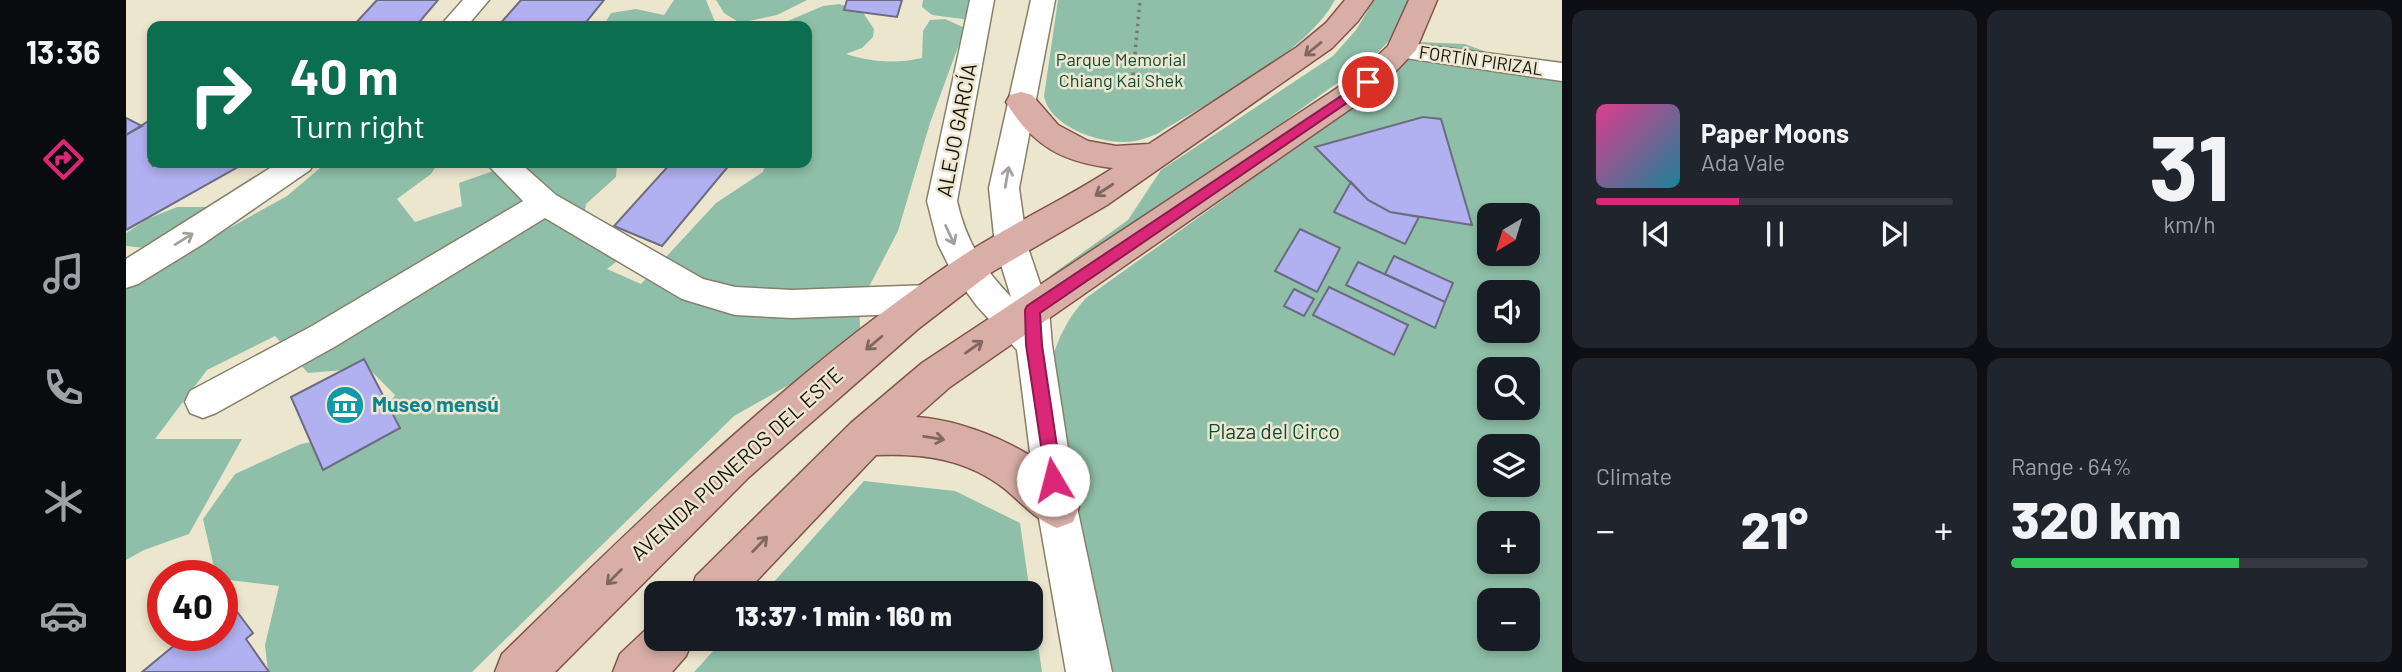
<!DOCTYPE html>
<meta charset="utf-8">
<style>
:root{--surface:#171b24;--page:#20242c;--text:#f1f3f6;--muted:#9ea1a6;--line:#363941;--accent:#db2777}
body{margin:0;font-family:Barlow,sans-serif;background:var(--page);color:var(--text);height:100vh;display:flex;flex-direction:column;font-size:26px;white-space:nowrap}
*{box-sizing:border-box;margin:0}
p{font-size:23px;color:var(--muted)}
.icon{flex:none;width:38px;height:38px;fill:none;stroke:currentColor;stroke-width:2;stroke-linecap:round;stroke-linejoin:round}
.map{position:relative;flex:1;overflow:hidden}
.side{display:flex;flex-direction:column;gap:10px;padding:10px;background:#0d0f14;width:840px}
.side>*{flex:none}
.top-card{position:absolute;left:21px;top:21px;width:665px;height:147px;border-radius:14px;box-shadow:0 4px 10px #0003;background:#0b6e4f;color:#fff;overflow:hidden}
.needle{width:46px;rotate:218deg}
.controls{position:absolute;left:1351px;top:203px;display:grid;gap:14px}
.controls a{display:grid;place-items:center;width:63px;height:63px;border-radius:14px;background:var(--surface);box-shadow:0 4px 10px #0003;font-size:35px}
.speed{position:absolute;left:21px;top:560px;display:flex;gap:14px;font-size:35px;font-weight:700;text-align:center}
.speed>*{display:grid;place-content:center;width:91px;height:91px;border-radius:50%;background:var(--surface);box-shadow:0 4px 10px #0003;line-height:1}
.speed .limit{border:10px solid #d22;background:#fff;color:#111}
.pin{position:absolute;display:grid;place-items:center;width:60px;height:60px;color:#fff;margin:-30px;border:4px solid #fff;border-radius:50%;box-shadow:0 2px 7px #0007}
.me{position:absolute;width:77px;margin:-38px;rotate:352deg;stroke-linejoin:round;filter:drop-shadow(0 0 5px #0008)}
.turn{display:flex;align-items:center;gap:24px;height:147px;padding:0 28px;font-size:32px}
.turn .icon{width:91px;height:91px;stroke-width:2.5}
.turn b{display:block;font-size:49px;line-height:60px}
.big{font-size:52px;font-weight:800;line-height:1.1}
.side .widget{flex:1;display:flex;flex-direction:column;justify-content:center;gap:10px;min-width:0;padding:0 24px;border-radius:14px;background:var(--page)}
.side .dial{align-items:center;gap:0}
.dial b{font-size:91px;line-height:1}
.song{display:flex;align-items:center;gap:21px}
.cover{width:84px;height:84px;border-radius:10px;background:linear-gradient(135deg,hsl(330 70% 55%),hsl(190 70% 35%))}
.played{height:7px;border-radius:4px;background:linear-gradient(90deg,var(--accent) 40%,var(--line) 40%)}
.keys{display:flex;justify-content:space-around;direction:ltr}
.heat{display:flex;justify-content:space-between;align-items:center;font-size:38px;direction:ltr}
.charge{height:10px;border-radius:5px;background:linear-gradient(90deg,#34c759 64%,var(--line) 0)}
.side .tiles{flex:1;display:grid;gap:10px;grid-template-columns:repeat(2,1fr)}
.trip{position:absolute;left:518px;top:581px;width:399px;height:70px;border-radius:14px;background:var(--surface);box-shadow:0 4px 10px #0003;font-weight:800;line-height:70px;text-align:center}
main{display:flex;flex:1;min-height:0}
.tabs{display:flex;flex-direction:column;width:126px;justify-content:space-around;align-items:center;background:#090b0e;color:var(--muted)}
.tabs .icon{width:49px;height:49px}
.tabs .current{color:var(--accent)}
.tabs b{font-size:32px;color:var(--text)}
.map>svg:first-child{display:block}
.green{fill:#8fbfa8;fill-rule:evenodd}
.building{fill:#b1b0f1;stroke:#6c6c80;stroke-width:2}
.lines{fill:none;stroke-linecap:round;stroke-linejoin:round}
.minor-casing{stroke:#86806b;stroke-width:3}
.major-casing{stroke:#825449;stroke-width:3}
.path{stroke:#7c7768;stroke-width:3.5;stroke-dasharray:2.5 4.5;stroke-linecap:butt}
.minor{fill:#fff;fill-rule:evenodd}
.major{fill:#d8aea7;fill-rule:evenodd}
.oneway{stroke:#806760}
.oneway2{stroke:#a1a09d}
.route{fill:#db2777;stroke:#8e194d;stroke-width:2}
.labels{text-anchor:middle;stroke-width:5;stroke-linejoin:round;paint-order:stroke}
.far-park-label{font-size:18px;fill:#0e4d37;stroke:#ede6cf}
.far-street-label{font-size:18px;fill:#141109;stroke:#ede6cf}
.street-label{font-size:21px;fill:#141109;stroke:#ede6cf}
.culture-label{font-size:21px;font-weight:bold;fill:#0d838f;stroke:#ede6cf;text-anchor:start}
.park-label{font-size:21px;fill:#0e4d37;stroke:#ede6cf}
</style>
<main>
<nav class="tabs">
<b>13:36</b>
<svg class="icon current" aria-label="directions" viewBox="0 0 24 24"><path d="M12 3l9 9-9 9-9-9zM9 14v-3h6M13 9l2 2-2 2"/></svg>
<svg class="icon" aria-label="music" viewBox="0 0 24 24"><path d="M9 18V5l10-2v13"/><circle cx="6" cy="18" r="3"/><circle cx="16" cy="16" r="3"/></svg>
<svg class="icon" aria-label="phone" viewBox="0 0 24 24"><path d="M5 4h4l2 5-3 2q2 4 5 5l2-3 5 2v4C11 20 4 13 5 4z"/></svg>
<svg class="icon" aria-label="climate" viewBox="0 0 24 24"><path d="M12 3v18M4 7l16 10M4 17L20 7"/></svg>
<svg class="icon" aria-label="car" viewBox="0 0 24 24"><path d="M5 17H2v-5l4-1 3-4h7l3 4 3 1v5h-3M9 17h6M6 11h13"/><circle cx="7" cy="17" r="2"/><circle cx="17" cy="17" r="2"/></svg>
</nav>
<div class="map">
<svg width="1436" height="672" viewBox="0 0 1436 672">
<rect width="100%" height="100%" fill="#ede6cf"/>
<path class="green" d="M548,0H580L589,22L585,26H491L479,23L485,13L510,9L538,15Z
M590,0H681L651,15L614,23L598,13Z
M797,0H856L844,20L806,15L796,7Z
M932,0H1209C1179,55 1085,100 1031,134C1020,138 1011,142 999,142C972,143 923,126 918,96Z
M1248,0H1282L1285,13L1272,32L1246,58L930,285L924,276L1002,220L1035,170L1207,56L1230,30Z
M713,4L736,11L748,29L747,37L736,48L720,54C746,62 769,64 796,58L797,31L804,20L819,19L839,28L804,123L772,231L733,306L735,344L608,416L346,672H142L139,645L153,586L96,579V576H90L77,519L109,474L175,444L245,430L269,395L242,368L182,373L149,336L81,370L29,439H116L63,534L18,550L0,560V288L26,271L161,196L200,163H312L305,174L271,199L289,222L336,206L333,183L370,170L404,163H491L490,177L460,204L456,231L509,247L481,269L515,284L590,203L637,172L640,163H681V26H650L697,6Z
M1295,42L1339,44L1371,56L1436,71V672H977L923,371C930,342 940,320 960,298L1260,83L1266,61ZM1363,215H1402V254H1363ZM1363,292H1402V331H1363ZM1363,369H1402V408H1363ZM1363,446H1402V485H1363ZM1363,523H1402V562H1363ZM1363,600H1402V639H1363Z
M51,207H85L29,249L0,246V233L21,219Z
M738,481L829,491L894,523L904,593H638Z
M905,596L916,672H568L598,639H905Z"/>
<path class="building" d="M251,0H312L290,26H227Z
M395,0H478L457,26H372Z
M721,0H776L771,17L718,10Z
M1297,117L1315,119L1346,225L1264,212L1242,200L1189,147Z
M0,118L16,126L0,135Z
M26,119V159L23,161L27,166L33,163H119L0,230V135Z
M545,163H605L536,246L488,226Z
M1225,182L1242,200L1264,212L1293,217L1279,244L1208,212Z
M1174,229L1214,248L1191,292L1149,271Z
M1268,256L1327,283L1319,302L1259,274Z
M1232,262L1319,302L1309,328L1220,285Z
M1203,287L1282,325L1268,355L1187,315Z
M1168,289L1188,299L1178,316L1158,306Z
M238,359L274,428L197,470L165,397Z
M103,601L127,633L120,639L143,672H16L61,635H96V607Z"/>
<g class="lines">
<g class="minor-casing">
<path id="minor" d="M337,0H363L341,26H314Z
M844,0H868L831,201C840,241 857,268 885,297L869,245L863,188L905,0H929L893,188L901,245L923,310L926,345L951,507L986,672H940L911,507L891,350L851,306L826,272L812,244L801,201Z
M1275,42L1436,63V81L1266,56L1262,50L1266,44Z
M152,163H188L184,170L77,244L12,284L0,288V259Z
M360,163H394L430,195L577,279L609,287L666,290L804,285L816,289L821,299L816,309L804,313L666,318L609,315L556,299L419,218L210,346L90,413L77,418L64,413L59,402L64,391L186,326L397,201Z"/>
</g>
<g class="major-casing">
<path id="major" d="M1219,0H1247L1232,21L1206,48L981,205L866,272L792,329L623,477L429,672H369L376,654C518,516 663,373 827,262C878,227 935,202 987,168C936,162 907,146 880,102L884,95L895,92L906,95L932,125L962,141L990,146L1023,144L1171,47L1200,23Z
M1283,0H1311L1290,50L1253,89L824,387L790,417C843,420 931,456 953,507L947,522L931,528C910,520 896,503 879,489C841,459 797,453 750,455L619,593H564L570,576L725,423L796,363L1231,75L1262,46Z
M530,620V639H567L560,656L546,672H487L494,654Z"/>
</g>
<path class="path" d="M1007,75L1014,0"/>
<use href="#minor" class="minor"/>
<use href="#major" class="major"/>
</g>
<defs><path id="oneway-shaft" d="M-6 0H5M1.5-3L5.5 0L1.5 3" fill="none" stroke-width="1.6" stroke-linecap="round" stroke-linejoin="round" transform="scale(1.75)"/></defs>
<g class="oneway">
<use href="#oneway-shaft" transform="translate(1187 49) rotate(141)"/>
<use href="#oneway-shaft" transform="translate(978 190) rotate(147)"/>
<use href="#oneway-shaft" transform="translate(748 343) rotate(140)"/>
<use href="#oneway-shaft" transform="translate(848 347) rotate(-35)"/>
<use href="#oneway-shaft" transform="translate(808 438) rotate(9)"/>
<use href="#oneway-shaft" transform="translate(634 544) rotate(-46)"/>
<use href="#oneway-shaft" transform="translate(488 577) rotate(135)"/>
</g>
<g class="oneway2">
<use href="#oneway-shaft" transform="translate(881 177) rotate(-80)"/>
<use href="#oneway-shaft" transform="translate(824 235) rotate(65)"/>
<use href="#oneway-shaft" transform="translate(58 239) rotate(-32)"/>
</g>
<path class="route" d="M1242,78L1248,82L1247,85L914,313L916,345L936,480L933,486L927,488L921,486L900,345L899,310L901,306Z"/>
<defs>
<g id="museum-disc" transform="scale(2.0125)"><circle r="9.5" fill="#0f9aa8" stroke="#ede6cf"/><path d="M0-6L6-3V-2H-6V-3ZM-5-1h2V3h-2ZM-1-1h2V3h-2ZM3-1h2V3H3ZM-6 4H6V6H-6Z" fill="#fff"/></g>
</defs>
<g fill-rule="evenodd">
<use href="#museum-disc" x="219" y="405"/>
</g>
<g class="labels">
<g class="far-park-label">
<text x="995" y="66">Parque Memorial<tspan x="995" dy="21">Chiang Kai Shek</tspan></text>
</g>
<g class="far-street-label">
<text transform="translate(1355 61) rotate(8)" y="6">FORTÍN PIRIZAL</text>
</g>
<g class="street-label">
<text transform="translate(831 130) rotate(-79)" y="7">ALEJO GARCÍA</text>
<text transform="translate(611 464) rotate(-42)" y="7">AVENIDA PIONEROS DEL ESTE</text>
</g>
<g class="culture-label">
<text x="246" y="412">Museo mensú</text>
</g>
<g class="park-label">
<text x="1148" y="439">Plaza del Circo</text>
</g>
</g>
</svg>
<div class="controls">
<a><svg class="needle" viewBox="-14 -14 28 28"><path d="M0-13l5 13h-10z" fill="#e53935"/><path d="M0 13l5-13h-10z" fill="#9ea1a6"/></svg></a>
<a><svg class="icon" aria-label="sound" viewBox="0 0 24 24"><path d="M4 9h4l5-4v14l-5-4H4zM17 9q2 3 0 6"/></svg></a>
<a><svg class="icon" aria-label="search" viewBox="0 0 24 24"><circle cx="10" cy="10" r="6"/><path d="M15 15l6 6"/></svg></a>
<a><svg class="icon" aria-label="layers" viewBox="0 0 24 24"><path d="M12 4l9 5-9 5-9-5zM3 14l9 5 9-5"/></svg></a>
<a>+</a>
<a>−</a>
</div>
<div class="speed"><div class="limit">40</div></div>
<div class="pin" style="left:1242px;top:82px;background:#d93025"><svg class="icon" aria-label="arrive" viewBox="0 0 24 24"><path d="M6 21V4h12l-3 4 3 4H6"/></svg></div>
<svg class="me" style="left:927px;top:480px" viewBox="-20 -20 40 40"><circle r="19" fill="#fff"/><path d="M0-13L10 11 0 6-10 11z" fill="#db2777"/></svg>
<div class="trip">13:37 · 1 min · 160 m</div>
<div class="top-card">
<div class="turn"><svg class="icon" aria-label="right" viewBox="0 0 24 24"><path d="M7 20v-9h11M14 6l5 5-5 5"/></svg><div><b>40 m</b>Turn right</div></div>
</div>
</div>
<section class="side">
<div class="tiles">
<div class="widget">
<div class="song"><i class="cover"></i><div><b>Paper Moons</b><p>Ada Vale</p></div></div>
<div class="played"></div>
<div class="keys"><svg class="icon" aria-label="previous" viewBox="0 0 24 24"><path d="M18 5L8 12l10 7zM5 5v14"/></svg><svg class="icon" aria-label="pause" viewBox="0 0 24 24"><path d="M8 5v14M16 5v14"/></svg><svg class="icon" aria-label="next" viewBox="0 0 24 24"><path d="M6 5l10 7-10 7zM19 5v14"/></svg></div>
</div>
<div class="widget dial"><b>31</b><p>km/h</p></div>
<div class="widget"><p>Climate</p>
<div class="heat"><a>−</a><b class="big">21°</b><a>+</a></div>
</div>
<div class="widget"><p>Range · 64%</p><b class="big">320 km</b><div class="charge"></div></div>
</div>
</section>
</main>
